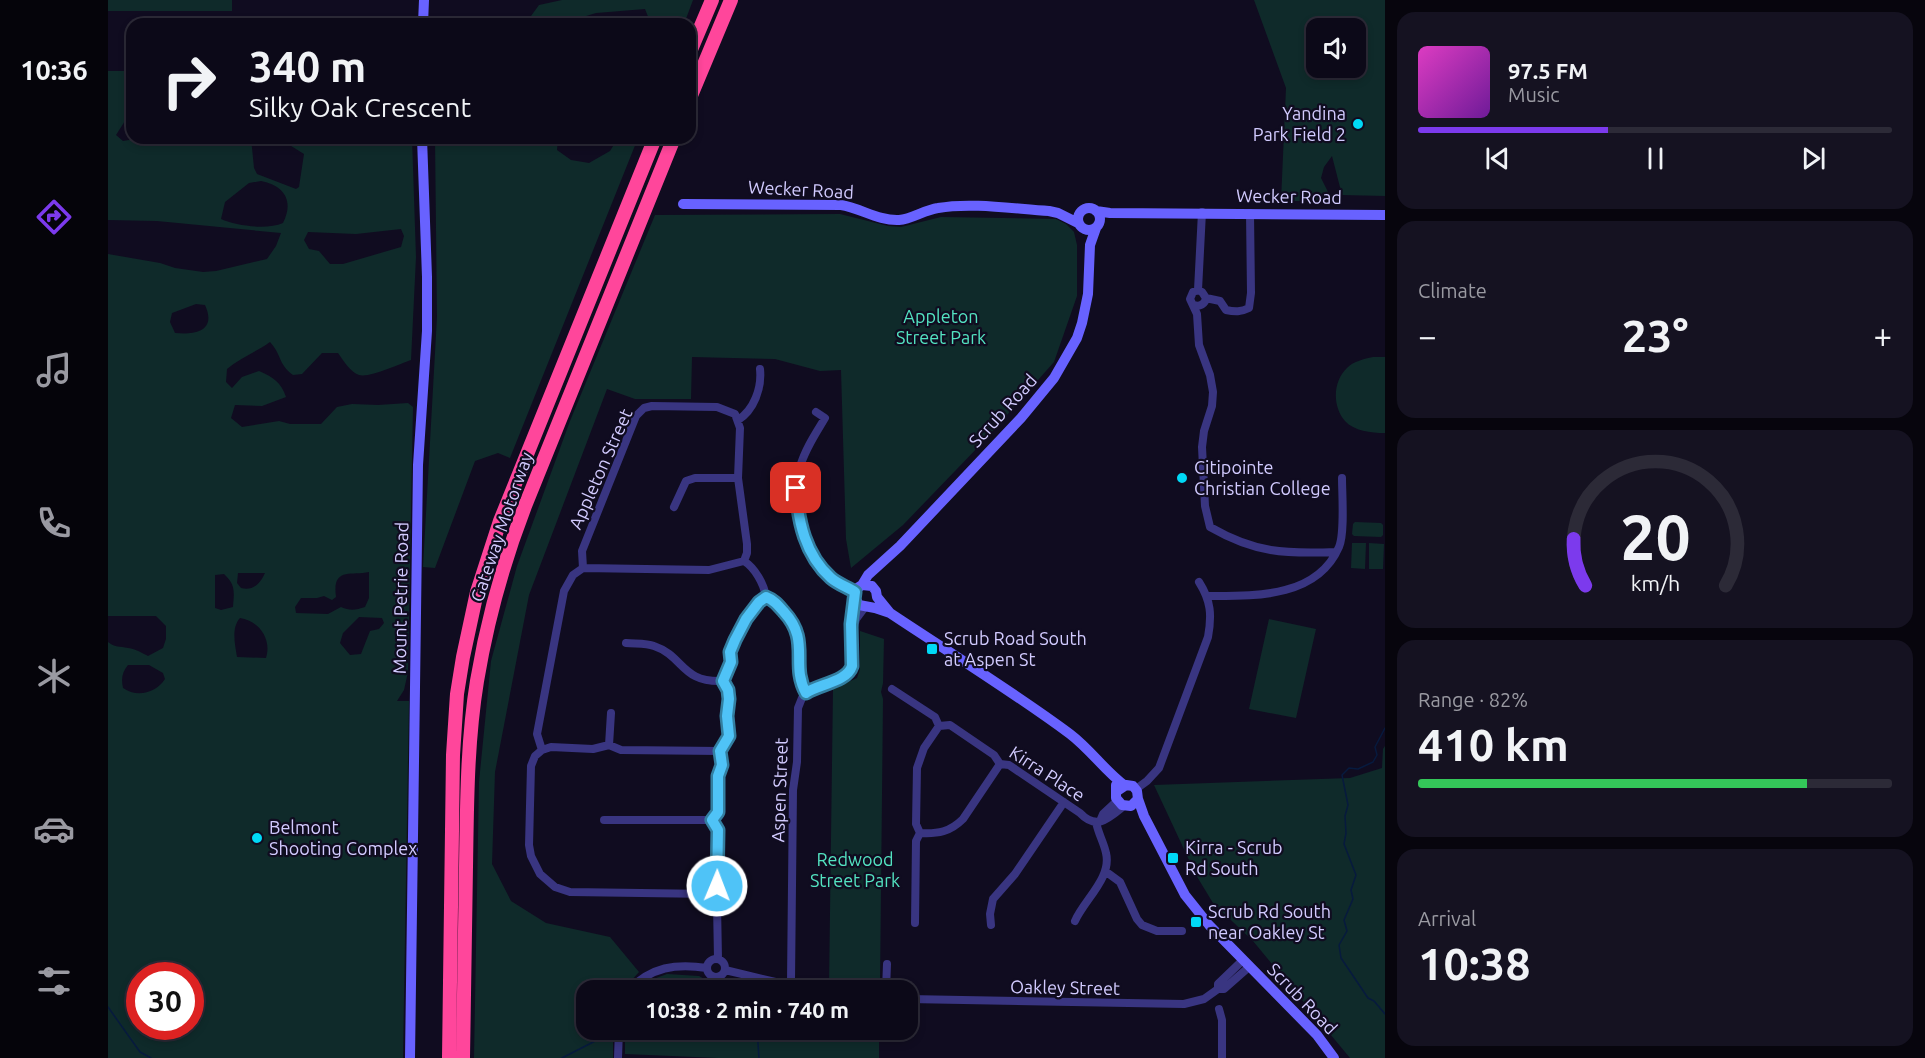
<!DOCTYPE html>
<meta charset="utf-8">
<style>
:root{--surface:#0c0918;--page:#151221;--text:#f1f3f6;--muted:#9a9aa2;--line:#2c2a37;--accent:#7c3aed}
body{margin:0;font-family:Ubuntu,sans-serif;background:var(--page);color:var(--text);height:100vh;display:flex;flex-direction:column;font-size:22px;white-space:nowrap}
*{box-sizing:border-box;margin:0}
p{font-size:20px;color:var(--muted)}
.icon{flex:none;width:33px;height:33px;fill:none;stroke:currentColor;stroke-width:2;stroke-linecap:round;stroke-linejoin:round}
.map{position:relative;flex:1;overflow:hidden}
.sheet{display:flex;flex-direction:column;gap:12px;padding:12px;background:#07050d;width:540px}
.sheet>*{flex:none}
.hud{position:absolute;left:18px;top:18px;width:570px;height:126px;border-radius:18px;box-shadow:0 3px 9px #0003,0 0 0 2px var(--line);background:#0c0918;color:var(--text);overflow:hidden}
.buttons{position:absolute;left:1198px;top:18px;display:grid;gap:12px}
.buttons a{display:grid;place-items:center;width:60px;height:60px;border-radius:12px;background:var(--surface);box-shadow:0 3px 9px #0003,0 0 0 2px var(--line);font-size:30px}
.speed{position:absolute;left:18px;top:962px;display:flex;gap:12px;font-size:30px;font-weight:700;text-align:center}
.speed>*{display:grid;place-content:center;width:78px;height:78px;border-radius:50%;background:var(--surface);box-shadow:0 3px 9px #0003,0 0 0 2px var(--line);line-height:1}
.speed .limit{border:9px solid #d22;background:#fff;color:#111}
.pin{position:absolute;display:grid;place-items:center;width:51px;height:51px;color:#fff;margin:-26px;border-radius:12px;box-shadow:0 3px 9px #0006}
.me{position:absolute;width:66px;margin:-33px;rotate:1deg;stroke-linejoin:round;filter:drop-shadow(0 0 4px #0008)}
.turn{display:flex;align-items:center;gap:21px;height:126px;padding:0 24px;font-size:27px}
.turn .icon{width:78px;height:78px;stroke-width:2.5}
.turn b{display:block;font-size:42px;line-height:51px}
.big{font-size:45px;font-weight:700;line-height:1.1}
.sheet .card{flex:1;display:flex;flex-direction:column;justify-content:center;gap:9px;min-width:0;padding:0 21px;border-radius:18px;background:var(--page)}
.sheet .dial{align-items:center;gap:0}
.dial svg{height:156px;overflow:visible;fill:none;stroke:var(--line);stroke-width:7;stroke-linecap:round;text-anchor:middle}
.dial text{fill:var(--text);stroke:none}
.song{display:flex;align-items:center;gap:18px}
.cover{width:72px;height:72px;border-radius:9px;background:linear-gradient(135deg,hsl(310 70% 55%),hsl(280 70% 35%))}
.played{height:6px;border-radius:3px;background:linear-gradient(90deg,var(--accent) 40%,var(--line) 40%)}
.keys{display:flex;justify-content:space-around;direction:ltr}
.heat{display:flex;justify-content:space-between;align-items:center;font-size:33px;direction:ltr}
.charge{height:9px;border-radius:4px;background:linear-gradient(90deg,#34c759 82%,var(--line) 0)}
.trip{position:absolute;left:468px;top:980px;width:342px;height:60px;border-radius:18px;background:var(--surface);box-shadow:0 3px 9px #0003,0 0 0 2px var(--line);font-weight:700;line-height:60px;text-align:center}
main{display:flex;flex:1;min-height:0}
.dock{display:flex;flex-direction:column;width:108px;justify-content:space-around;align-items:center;background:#05040a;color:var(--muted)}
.dock .icon{width:42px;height:42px}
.dock .on{color:var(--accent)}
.dock b{font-size:27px;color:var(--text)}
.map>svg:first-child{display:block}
.green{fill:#0f2a2a;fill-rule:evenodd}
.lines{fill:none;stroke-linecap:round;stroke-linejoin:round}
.stream{stroke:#071a3e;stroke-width:1.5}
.street{stroke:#393581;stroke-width:8}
.secondary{stroke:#6862ff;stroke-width:10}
.highway{stroke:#ff469b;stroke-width:14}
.route-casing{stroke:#337fa1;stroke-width:15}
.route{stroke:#4fc3f7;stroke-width:10}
.poi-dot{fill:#00d9f6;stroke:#100c20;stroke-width:2}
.labels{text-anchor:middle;stroke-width:4.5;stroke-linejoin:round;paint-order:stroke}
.poi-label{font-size:18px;fill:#d2cbff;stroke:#100c20;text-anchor:start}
.street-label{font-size:18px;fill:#d2cbff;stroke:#100c20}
.park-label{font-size:18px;fill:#53e3c1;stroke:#100c20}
</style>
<main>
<nav class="dock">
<b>10:36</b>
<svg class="icon on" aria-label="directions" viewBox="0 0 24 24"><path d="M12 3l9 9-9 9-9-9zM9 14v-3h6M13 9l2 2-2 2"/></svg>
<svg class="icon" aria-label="music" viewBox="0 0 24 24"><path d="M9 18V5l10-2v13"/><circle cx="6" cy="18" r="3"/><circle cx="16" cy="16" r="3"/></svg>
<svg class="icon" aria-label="phone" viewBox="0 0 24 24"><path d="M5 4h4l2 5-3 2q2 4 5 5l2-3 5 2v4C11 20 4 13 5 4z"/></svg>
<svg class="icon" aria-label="climate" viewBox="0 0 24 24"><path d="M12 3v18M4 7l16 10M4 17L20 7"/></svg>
<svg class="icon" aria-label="car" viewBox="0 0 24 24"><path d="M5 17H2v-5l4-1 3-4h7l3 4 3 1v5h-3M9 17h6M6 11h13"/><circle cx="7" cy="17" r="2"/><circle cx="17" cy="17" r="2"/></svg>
<svg class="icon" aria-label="filters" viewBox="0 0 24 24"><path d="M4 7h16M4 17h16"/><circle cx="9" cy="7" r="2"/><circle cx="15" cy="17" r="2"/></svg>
</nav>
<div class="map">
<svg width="1277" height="1058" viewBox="0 0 1277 1058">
<rect width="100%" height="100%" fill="#100c20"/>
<path class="green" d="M0,0H124V11H0Z
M454,0H585L576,24H543L537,9L488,13L452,24H425L423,16L431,5Z
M1146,0H1277V196L1234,195L1224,156L1216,167L1213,178L1221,194L1216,201H1173L1178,88ZM1209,28H1248V68H1209Z
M0,71H24V110L8,135L15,141L33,138H143L146,168L149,174L188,189L191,187L196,154L180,144L181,138H304L308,257L303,360C291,364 262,378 251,375C242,372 235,360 230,353H214L194,374L185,375C170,364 174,355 162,342C148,352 132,358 119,369L118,382L124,388L134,377L151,371C165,377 173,382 178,397L154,406L127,405L123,418L134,427L171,421L182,424H213L229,407L244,404L270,405L300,403L305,407L300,672L296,690L289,701H301L295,1058H0V642C8,648 11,646 20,648C28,649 34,653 40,656L55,648L58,639V626L48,616H0V254L52,263L67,268L95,272L108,271L159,259L168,246L173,233L49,221L0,220ZM153,181C177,186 186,201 175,223C159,230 129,226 113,219L117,202L141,183ZM293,229L296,236L293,247L235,264H222L211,251L201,249L196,240L200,232L248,234ZM88,304L97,305C109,331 87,335 67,333L62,322L64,313ZM261,572V598L257,607C248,610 242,611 233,607L220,614L188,613L187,607L193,598H209L216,596L224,600L228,597C224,567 242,576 261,572ZM130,573H157C152,584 145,591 133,588L129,583ZM116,574C128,585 126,592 125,607L113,610L107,608V575ZM251,617L274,618L276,623L271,629L262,631L253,654L242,655L232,643L235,633ZM132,618C151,621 164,639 158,658L129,657C127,644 123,628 132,618ZM20,665H41L55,673L57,679C48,693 29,698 15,688C13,679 14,672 20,665ZM32,975H82V1026H32Z
M327,138H450L449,150L463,160L481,163L502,151L510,138H530L402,458L390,453L367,461L327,568L315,567L329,317Z
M732,214L780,226L793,227L833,217L948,219L958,224L966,232L969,245V296L946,362L874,443L795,525L743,568L738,539L733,370L712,371L667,359L584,357L583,399H527L499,389L421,595L387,772L384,864L403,901L438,923L502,937L531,972L515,990H478V1029H505V1058H366L371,782L383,661L409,566L462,421L547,215Z
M1265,357H1277V433C1263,433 1246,431 1237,421C1224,406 1225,381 1239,368C1246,361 1256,359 1265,357Z
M1247,522L1273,523L1275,525V535L1273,537L1246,536L1244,534L1245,524Z
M1244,543H1258L1257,569L1243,568Z
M1261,543L1276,544L1275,569H1261Z
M1161,619L1208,629L1188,718L1141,709Z
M752,631L776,639L775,683L773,692L775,699L772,986L769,990H729L721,988L725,689L749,678L752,669Z
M1277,746V1058H1242L1145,941L1105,903L1088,875L1046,785L1242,778L1274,768L1275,749Z
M559,974L591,976L600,981L612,982L622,980L659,990H531L540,981Z
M517,1029H771V1058H610L517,1054Z"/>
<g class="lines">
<path class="stream" d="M1277,728L1267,747L1269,755L1265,762L1250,769L1241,768L1234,775L1240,805L1237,816L1238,833L1236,844L1248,875L1243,890L1245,899L1236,920L1239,931L1231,945L1233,958L1260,998L1266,1001L1277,1014
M592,990H603
M0,1007L32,1052L43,1058
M649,1029L651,1058
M454,1058L499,1035"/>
<path class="street" d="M1090,290L1094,212
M1098,298L1112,301L1118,310C1127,312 1133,312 1141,308L1143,293L1142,213
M1086,305C1092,307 1097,304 1098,298L1094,292L1090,290L1085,292L1082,299L1089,314L1091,345L1102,375L1105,392L1104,406L1096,431L1094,447L1097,506L1102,527C1147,553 1177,554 1228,552
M708,412L717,418C708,433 697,449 692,467C683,505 693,552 723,578C730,584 739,587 747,592
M630,420C646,410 654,388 652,369
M566,507L578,481L587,478H630
M475,568L474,551L528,416L536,408L544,406L609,407L627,414L632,428L630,478L639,544V553L636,561
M1100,596C1147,596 1209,598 1231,547C1237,533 1234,494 1234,478
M746,627L748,619L757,607
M518,643C527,644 538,643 546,646C576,656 573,683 615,681
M784,689L827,717L831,726
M501,745L503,713
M434,750L443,747L485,749L501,745L513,750L612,751
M1028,789L1039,781L1051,768L1100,637C1104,615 1103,601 1091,582
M496,820H604
M992,821L995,814L1009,801
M812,833C830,834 842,832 855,819L892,764
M997,871L1012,882L1029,919L1034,925L1049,931H1074
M604,894L462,892L447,887L432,874L423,856L421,845L423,766L427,756L434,750L429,734L456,591L465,575L475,568L601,570L636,561C647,568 656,584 658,597C666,600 670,605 676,612C703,641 682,664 698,693
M967,921C976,900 1004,878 998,853C996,843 990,833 988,822
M807,923L808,841L812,833L808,824L809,768L816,748L831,726L842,725L886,755L892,764L901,765L972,813C989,831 1001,818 1016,806
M883,925L882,914L885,899L907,874L956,802
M599 968a9 9 0 1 1 18 0a9 9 0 1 1-18 0Z
M610,959L609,904L604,894L609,886L610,830L604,820L610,812V776L614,765L612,751L621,736L619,716L621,699L620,690L615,681C618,675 621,669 622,663C623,658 622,654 624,649C630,630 642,609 658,597
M617,970L676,984L683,981L689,988L701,990
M683,981L685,790L689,762L690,708L694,698L698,693L737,676L743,670L744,617L747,600
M1110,989V984L1135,960
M521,990C543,967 568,963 599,968
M778,990L779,964
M800,999L1076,1004L1096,999L1110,989H1116L1141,967
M1111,1009L1114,1020V1058
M510,1058L511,1029"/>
<path class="secondary" d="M315,24L316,0
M575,204L733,205C752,208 771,221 791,220C804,219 816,210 830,208C863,202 907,209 941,211L950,213L970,223
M970 219a11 11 0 1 1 22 0a11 11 0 1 1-22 0Z
M988,211L1002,213L1277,215
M754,585L760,575L792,546L913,418L946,378L969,338L974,323L980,294L982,245L988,228
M782,613L769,597L768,591L764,586L754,585L748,589L746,596L751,605L767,608L782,613C842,653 904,691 962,734C983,750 996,770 1016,785
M1008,785V798L1014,805L1023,806L1030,799
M1009,791L1018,785L1025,786L1029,791L1030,799L1036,816L1077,895L1101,925L1209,1035L1226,1058
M302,1058L310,465L319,331V277L314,138"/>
<path class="highway" d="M582,52L604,0
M582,98L623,0
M341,1058L345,755L349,694L355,657L369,592L392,521L547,138
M355,1058C356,994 357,931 358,867C359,805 359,742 369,681C379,621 395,563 417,506L566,138"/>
</g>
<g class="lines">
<g class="route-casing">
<path id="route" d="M609,886L610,830L604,820L610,812V776L614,765L612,751L621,736L619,716L621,699L620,690L615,681L623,662L622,652L627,640L638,619L651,602L658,597C666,600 670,605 676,612C703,641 682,664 698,693C711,684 739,682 744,666L743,624L747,592C739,587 730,584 723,578C697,555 690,521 688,488"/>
</g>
<use href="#route" class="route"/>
</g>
<g class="poi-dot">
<circle cx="1250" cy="124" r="6"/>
<circle cx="1074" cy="478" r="6"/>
<rect x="818" y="643" width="12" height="12" rx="3"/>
<circle cx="149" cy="838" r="6"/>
<rect x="1059" y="852" width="12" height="12" rx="3"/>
<rect x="1082" y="916" width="12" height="12" rx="3"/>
</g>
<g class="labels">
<g class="poi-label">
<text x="1238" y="120" text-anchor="end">Yandina<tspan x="1238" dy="21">Park Field 2</tspan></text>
<text x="1086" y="474">Citipointe<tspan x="1086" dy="21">Christian College</tspan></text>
<text x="836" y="645">Scrub Road South<tspan x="836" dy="21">at Aspen St</tspan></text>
<text x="161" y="834">Belmont<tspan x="161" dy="21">Shooting Complex</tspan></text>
<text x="1077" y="854">Kirra - Scrub<tspan x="1077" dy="21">Rd South</tspan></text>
<text x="1100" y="918">Scrub Rd South<tspan x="1100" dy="21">near Oakley St</tspan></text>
</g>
<g class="street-label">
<text transform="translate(693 190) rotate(3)" y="6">Wecker Road</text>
<text transform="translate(1181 197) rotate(1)" y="6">Wecker Road</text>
<text transform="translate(895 411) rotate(-48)" y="6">Scrub Road</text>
<text transform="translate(493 469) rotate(-66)" y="6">Appleton Street</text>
<text transform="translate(394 527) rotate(-71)" y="6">Gateway Motorway</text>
<text transform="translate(293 598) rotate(-89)" y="6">Mount Petrie Road</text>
<text transform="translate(939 774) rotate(33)" y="6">Kirra Place</text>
<text transform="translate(672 790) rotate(-88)" y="6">Aspen Street</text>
<text transform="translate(957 988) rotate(1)" y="6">Oakley Street</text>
<text transform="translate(1194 999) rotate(46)" y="6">Scrub Road</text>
</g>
<g class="park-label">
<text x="833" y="323">Appleton<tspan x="833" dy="21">Street Park</tspan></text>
<text x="747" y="866">Redwood<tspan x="747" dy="21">Street Park</tspan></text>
</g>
</g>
</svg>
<div class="buttons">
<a><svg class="icon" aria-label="sound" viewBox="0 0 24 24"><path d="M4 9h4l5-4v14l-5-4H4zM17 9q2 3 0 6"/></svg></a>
</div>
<div class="speed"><div class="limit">30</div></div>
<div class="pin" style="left:688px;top:488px;background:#d93025"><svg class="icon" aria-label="arrive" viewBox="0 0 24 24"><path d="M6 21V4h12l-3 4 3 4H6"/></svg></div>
<svg class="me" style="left:609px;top:886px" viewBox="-20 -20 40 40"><circle r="17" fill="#4fc3f7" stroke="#fff" stroke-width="3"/><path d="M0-11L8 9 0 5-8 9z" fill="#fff"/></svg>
<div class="trip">10:38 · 2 min · 740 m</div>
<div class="hud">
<div class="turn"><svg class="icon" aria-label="right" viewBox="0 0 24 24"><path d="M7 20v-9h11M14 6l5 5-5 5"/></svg><div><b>340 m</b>Silky Oak Crescent</div></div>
</div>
</div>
<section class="sheet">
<div class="card">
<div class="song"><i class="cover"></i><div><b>97.5 FM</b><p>Music</p></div></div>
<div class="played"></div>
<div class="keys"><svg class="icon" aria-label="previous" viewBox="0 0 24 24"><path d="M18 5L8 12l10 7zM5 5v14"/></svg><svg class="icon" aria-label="pause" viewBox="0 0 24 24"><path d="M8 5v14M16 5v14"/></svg><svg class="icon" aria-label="next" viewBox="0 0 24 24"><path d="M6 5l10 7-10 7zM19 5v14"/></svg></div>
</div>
<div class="card"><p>Climate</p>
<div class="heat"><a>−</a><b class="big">23°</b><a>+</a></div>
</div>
<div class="card dial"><svg viewBox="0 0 100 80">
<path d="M14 69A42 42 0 1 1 86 69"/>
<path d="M14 69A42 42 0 0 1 8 45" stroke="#7c3aed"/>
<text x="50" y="56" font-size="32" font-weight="700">20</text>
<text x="50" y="72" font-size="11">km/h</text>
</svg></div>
<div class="card"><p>Range · 82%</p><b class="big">410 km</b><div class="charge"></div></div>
<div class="card"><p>Arrival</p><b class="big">10:38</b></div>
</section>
</main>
